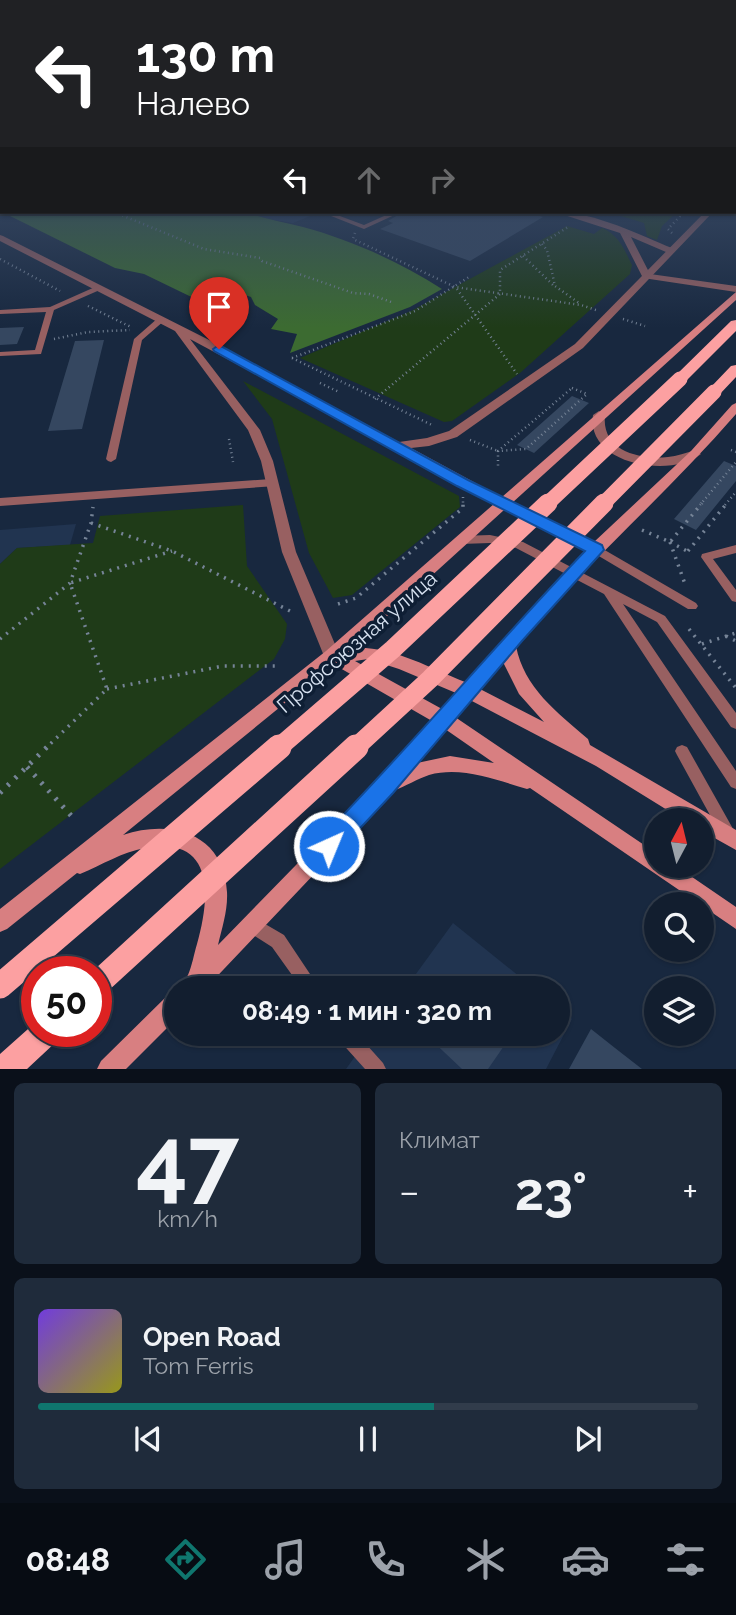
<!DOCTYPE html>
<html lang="ru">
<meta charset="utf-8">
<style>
:root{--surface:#121e2f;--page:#1f2b3b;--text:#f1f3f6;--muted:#9ca2aa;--line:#313c4b;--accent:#0f766e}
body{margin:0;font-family:Raleway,sans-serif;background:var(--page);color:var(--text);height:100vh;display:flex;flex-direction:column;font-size:26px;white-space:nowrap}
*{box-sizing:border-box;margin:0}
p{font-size:23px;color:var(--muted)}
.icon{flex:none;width:38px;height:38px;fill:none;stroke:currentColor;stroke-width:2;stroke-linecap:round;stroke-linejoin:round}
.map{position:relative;height:1069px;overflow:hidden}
.side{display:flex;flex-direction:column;gap:14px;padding:14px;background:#0a101a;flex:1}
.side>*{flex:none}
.guide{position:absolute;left:0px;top:0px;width:737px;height:214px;box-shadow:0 2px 5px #0004,0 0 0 2px var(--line);background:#202124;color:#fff;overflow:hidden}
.needle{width:46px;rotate:7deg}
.tools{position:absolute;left:644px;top:808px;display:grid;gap:14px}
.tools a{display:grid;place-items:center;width:70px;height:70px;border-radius:50%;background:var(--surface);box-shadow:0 2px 5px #0004,0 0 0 2px var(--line);font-size:35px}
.speed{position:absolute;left:21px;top:956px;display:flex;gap:14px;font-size:35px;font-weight:700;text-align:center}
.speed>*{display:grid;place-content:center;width:91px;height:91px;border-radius:50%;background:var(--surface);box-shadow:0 2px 5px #0004,0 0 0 2px var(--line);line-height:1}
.speed .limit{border:10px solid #d22;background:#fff;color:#111}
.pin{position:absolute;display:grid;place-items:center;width:60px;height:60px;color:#fff;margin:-72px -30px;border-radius:50% 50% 50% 0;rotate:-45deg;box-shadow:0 0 7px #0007}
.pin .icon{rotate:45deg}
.me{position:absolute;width:77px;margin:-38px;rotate:44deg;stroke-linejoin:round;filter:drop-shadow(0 0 5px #0008)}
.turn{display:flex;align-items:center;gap:24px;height:147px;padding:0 21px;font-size:32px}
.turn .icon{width:91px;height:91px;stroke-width:2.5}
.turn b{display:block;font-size:49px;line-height:60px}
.lanes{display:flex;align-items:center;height:66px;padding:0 21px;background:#0003;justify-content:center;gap:35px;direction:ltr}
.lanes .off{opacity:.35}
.big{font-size:52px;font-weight:700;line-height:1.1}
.side .tile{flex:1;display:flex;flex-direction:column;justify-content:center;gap:10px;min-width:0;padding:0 24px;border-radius:10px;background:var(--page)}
.side .dial{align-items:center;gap:0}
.dial b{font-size:91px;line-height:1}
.song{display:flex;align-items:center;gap:21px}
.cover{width:84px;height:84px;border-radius:10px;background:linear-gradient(135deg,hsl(260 70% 55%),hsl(60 70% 35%))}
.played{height:7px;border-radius:4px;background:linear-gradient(90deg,var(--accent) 60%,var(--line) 60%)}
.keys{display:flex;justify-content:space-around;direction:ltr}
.heat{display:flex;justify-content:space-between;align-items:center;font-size:38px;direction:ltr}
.side .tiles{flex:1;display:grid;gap:14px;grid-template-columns:1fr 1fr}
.tile:last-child{grid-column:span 2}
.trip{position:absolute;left:164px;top:976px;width:406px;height:70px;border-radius:35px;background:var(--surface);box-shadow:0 2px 5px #0004,0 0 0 2px var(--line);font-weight:700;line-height:70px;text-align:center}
.tab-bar{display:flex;height:112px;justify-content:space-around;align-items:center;background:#070c13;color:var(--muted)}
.tab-bar .icon{width:49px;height:49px}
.tab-bar .selected{color:var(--accent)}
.tab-bar b{font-size:32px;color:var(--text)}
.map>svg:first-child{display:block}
.built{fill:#213450}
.green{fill:#1f3b18}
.forest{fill:#3c6b31}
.building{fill:#354760}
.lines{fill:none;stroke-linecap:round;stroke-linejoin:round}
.path-far2{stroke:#768497;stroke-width:2.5;stroke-dasharray:1 3.5;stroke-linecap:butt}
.path-far1{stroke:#768497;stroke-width:3.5;stroke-dasharray:2 6;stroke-linecap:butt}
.path{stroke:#768497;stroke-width:5;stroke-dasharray:2.5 8;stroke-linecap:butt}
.service{fill:#986061;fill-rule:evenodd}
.minor{fill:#986061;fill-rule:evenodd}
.tertiary{fill:#986061;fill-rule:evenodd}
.secondary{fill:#d87f81;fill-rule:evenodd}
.primary{fill:#fca0a1;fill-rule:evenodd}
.primary-bridge-far2{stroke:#fca0a1;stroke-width:15}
.primary-bridge-far1{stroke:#fca0a1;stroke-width:19}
.primary-bridge{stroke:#fca0a1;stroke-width:25}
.route{fill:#1a73e8;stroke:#114b97;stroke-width:2}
.labels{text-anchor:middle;stroke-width:7;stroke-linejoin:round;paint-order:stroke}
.street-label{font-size:21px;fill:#d6e1f0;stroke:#0e1e34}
</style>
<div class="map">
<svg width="736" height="1069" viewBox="0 0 736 1069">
<rect width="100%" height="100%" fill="#18283f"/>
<path class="built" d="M246,212H308L310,216L293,223L267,219Z
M76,524L70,545L17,548L0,564V530Z
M453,923L535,989H405Z
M558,1008L572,1019L546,1069H346L371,1034H558Z"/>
<path class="green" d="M608,212H677L662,226L657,240L647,236L644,223Z
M567,226L594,234L602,228C619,235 624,249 632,265L630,274L520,373L452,421L444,422L300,358L411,311Z
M243,381L459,496L460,507L352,595L333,598L309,553L272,419Z
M243,505L247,566L287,624L285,639L274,659L0,869V564L17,548L93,543L100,516Z"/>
<path class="forest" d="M0,179L2,212H245C264,219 283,222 303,227C351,240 400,262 442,289L410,307L290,353L297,334L271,329L278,319L255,305L251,297L227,289L210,306L144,274L115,268L0,211Z"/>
<path class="building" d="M403,212H525L543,217L470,261L380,229L393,223L388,221Z
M24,327L17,344L0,345V328Z
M104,340L82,429L48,431L75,341Z
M572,396L589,403L534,453L517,445Z
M724,461L736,466V481L696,530L674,519Z
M591,1029L615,1048L642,1069H569Z
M425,1034H496L506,1043L488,1069H462Z"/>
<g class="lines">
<path class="path-far2" d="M114,212L204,249L260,258L262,261L353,293L369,294L394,303
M355,233L353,239L455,287L581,305L596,310
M672,233L668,229L684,212
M542,244L547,250L555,286L579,303
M523,256L553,285
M0,259L60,291
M457,289L517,374
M88,306L131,327
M623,319L645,326
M54,339L88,332L130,330
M292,358L415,311L469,277
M292,358L432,425
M320,383L339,392
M572,388L587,394L526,449L498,451Z
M375,399L500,294V270L568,227
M229,439L233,462
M470,440L498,451
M731,450L736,452
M498,451V467
M463,497V505
M700,505L736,462
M725,505L736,492"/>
<path class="path-far1" d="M91,523L172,551L290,611
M642,530L670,542L702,503
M670,542L685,584
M670,542L687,551
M688,551L727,503
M338,604L356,598L463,508V503
M689,629L736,688
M726,636L736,641
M0,639L70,583L91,523L93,507
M702,644L736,633
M107,689L223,666H275
M45,749L107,689L70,583L172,551"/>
<path class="path" d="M27,767L76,821
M0,793L47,747"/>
<path class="service" d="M735,183H736V187H735Z
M284,212H300C297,215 287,215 284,212Z
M321,212H329L364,225L393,212H401L364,229Z
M95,287L102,289L54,310L41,354L0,356V352L35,350L46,312L0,314V310L50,307Z
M158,318L165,320L142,340L116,459L111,462L108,461L106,459L134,339Z
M490,535L523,542L665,616L736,713V729L731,727L657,622L623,604L736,771V789L731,787L604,594L516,548L490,543L461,544L456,540L461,536Z
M596,545L696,603L698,606L696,609H688L592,552L591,549Z
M736,545V553L713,559L736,590V602L732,601L701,557L702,554Z
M682,745L687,747L732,827L734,832L732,837L727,839L722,837L677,755L675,751L677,747Z
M253,917L284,935L320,989H302L272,947L247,931L245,925L247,919Z
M337,1034H357L383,1063L386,1069H365L339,1040Z"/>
<path class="minor" d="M555,212C589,210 641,235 672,248V252H666L631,237L650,274L736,286V292L643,278L620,233Z
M599,411L605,415C601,451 639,460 668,457C677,456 686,453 695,450L701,454C673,478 586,466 593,415Z
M271,479L278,483L276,486L0,506V498Z"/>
<path class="tertiary" d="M705,212H713L583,348L457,437L429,446L411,448L507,500L509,503L502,507L190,339L260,430L273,461L296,552L340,656L338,661L332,662L326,661L324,656L282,552L261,461L248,430L175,331L0,241V235L3,236L223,347L399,442L427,438L449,431L575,344Z"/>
<path class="secondary" d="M736,292V300L512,503L594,542L691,451L732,405L736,403V414C666,495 585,564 516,646C524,688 557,712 588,739L590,745L736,830V850L702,831V821H685L596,766L470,700L455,717L656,853V866H676L736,907V929L530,788L527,789C496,780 462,766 429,775C417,779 406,786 393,791L205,989H179C181,983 185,980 188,975C192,966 194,954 197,944C210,898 216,835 145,848C122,852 102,865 80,874L77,873L7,929L0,932V909L326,651ZM504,510L586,550L465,682C430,668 390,645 352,648ZM368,659L399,669L456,693L442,709L355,661ZM503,662L519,694L544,722L480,689ZM333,664L432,721L379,780L218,945C222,928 228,910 227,892C224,833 171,819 123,835ZM445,729L494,763L450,756L417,763Z
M177,991V1018L126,1069H97L101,1061L169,994Z"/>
<path class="primary" d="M736,320V331L685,382H675V376L731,321Z
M736,365V377L719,395H709L707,392L709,389L731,366Z
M37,1021V1031H61L57,1041L27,1069H0V1054Z"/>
<path class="primary-bridge-far2" d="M546,505L680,379
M602,505L714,392"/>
<path class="primary-bridge-far1" d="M277,749L393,649L548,503
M354,749L430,679L604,503"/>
<path class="primary-bridge" d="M96,985L356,747
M0,986L279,747"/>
</g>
<linearGradient id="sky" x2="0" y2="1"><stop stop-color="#0d1623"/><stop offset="0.55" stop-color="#374863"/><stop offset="1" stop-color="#374863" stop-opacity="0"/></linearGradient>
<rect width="736" height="328" fill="url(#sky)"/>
<path class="route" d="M219,345L468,480L602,545L604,550L522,641L393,793L337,853L329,856L321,853L318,846L321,838C412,745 495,645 585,551L457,486L214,351L213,349Z"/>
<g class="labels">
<g class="street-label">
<text transform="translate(357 642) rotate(-41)" y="7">Профсоюзная улица</text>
</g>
</g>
</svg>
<div class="tools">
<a><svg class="needle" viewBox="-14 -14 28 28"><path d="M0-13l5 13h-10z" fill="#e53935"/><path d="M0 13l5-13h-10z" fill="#9ca2aa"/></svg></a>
<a><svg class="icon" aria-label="search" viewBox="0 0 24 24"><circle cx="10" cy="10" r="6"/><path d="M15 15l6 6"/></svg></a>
<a><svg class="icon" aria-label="layers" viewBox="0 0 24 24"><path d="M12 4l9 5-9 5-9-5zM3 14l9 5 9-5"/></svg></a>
</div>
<div class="speed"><div class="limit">50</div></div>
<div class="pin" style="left:219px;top:349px;background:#d93025"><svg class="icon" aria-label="arrive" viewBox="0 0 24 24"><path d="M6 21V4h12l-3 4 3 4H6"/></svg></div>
<svg class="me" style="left:329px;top:846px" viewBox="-20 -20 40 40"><circle r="17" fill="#1a73e8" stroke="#fff" stroke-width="3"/><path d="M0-11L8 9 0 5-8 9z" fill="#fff"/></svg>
<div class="trip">08:49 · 1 мин · 320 m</div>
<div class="guide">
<div class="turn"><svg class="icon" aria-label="left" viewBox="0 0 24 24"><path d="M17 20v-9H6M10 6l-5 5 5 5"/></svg><div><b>130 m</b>Налево</div></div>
<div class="lanes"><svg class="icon" aria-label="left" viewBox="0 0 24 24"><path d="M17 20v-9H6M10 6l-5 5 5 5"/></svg><svg class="icon off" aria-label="ahead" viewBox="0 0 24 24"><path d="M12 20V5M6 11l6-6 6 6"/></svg><svg class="icon off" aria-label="right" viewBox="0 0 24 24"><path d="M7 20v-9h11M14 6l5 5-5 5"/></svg></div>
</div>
</div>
<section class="side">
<div class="tiles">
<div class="tile dial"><b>47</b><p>km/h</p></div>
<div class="tile"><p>Климат</p>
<div class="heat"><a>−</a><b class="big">23°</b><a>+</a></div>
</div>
<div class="tile">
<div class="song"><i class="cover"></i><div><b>Open Road</b><p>Tom Ferris</p></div></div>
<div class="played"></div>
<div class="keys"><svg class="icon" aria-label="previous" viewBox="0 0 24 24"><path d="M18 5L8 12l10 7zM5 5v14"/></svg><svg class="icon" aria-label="pause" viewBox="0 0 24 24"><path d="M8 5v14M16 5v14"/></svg><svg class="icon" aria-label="next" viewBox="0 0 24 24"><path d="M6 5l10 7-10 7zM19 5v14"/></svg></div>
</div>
</div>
</section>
<nav class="tab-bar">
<b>08:48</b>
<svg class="icon selected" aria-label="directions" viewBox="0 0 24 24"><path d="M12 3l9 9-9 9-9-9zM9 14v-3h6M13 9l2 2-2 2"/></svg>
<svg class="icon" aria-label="music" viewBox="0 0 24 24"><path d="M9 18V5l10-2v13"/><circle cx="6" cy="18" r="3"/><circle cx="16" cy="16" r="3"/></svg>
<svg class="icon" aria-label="phone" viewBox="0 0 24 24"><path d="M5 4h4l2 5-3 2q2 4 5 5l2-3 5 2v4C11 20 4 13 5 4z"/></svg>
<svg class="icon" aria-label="climate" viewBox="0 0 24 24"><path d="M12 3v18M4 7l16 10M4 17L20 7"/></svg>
<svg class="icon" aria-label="car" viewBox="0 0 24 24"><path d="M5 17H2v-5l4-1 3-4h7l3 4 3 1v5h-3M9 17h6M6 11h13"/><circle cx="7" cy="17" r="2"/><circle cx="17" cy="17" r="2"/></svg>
<svg class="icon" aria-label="filters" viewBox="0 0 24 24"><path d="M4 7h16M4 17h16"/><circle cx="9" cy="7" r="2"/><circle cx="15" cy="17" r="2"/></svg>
</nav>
